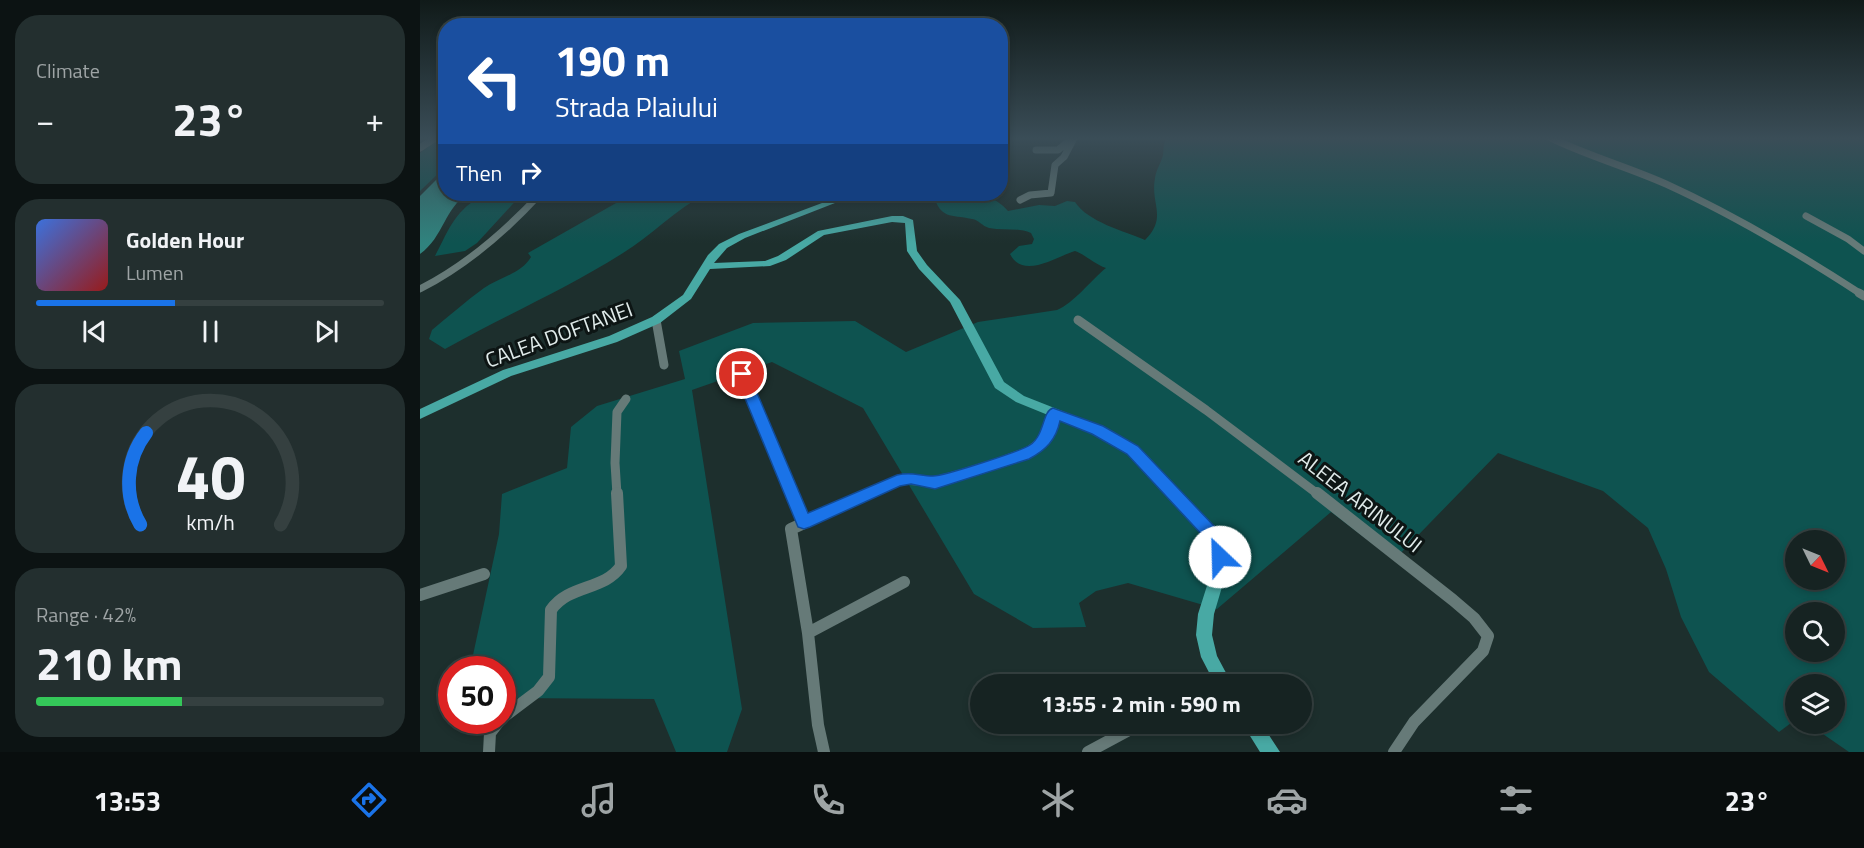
<!DOCTYPE html>
<meta charset="utf-8">
<style>
:root{--surface:#162322;--page:#232f2f;--text:#f1f3f6;--muted:#9ea4a5;--line:#354040;--accent:#1a73e8}
body{margin:0;font-family:"Titillium Web",sans-serif;background:var(--page);color:var(--text);height:100vh;display:flex;flex-direction:column;font-size:22px;white-space:nowrap}
*{box-sizing:border-box;margin:0}
p{font-size:20px;color:var(--muted)}
.icon{flex:none;width:33px;height:33px;fill:none;stroke:currentColor;stroke-width:2;stroke-linecap:round;stroke-linejoin:round}
.map{position:relative;flex:1;overflow:hidden}
.sheet{display:flex;flex-direction:column;gap:15px;padding:15px;background:#0c1313;width:420px}
.sheet>*{flex:none}
.top-card{position:absolute;left:18px;top:18px;width:570px;height:183px;border-radius:24px;box-shadow:0 3px 9px #0003,0 0 0 2px var(--line);background:#1a4fa0;color:#fff;overflow:hidden}
.needle{width:39px;rotate:133deg}
.fabs{position:absolute;left:1365px;top:530px;display:grid;gap:12px}
.fabs a{display:grid;place-items:center;width:60px;height:60px;border-radius:50%;background:var(--surface);box-shadow:0 3px 9px #0003,0 0 0 2px var(--line);font-size:30px}
.speed{position:absolute;left:18px;top:656px;display:flex;gap:12px;font-size:30px;font-weight:700;text-align:center}
.speed>*{display:grid;place-content:center;width:78px;height:78px;border-radius:50%;background:var(--surface);box-shadow:0 3px 9px #0003,0 0 0 2px var(--line);line-height:1}
.speed .limit{border:9px solid #d22;background:#fff;color:#111}
.pin{position:absolute;display:grid;place-items:center;width:51px;height:51px;color:#fff;margin:-26px;border:3px solid #fff;border-radius:50%;box-shadow:0 2px 6px #0007}
.me{position:absolute;width:66px;margin:-33px;rotate:336deg;stroke-linejoin:round;filter:drop-shadow(0 0 4px #0008)}
.turn{display:flex;align-items:center;gap:21px;height:126px;padding:0 18px;font-size:27px}
.turn .icon{width:78px;height:78px;stroke-width:2.5}
.turn b{display:block;font-size:42px;line-height:51px}
.then{display:flex;align-items:center;height:57px;padding:0 18px;background:#0003;gap:12px;font-size:22px}
.big{font-size:45px;font-weight:700;line-height:1.1}
.sheet .tile{flex:1;display:flex;flex-direction:column;justify-content:center;gap:9px;min-width:0;padding:0 21px;border-radius:24px;background:var(--page)}
.sheet .dial{align-items:center;gap:0}
.dial svg{height:156px;overflow:visible;fill:none;stroke:var(--line);stroke-width:7;stroke-linecap:round;text-anchor:middle}
.dial text{fill:var(--text);stroke:none}
.song{display:flex;align-items:center;gap:18px}
.cover{width:72px;height:72px;border-radius:9px;background:linear-gradient(135deg,hsl(220 70% 55%),hsl(0 70% 35%))}
.played{height:6px;border-radius:3px;background:linear-gradient(90deg,var(--accent) 40%,var(--line) 40%)}
.keys{display:flex;justify-content:space-around;direction:ltr}
.heat{display:flex;justify-content:space-between;align-items:center;font-size:33px;direction:ltr}
.charge{height:9px;border-radius:4px;background:linear-gradient(90deg,#34c759 42%,var(--line) 0)}
.trip{position:absolute;left:550px;top:674px;width:342px;height:60px;border-radius:30px;background:var(--surface);box-shadow:0 3px 9px #0003,0 0 0 2px var(--line);font-weight:700;line-height:60px;text-align:center}
.menu{display:flex;height:96px;justify-content:space-around;align-items:center;background:#090e0e;color:var(--muted)}
.menu .icon{width:42px;height:42px}
.menu .selected{color:var(--accent)}
.menu b{font-size:27px;color:var(--text)}
main{display:flex;flex:1;min-height:0}
.map>svg:first-child{display:block}
.green{fill:#0e5350;fill-rule:evenodd}
.water{fill:#30837e}
.lines{fill:none;stroke-linecap:round;stroke-linejoin:round}
.minor-far2{stroke:#667a78;stroke-width:7}
.minor-far1{stroke:#667a78;stroke-width:9}
.minor{stroke:#667a78;stroke-width:12}
.major{fill:#48a9a4;fill-rule:evenodd}
.route{fill:#1a73e8;stroke:#114b97;stroke-width:1.5}
.labels{text-anchor:middle;stroke-width:6;stroke-linejoin:round;paint-order:stroke}
.street-label{font-size:21px;fill:#e0ebea;stroke:#0d1514}
</style>
<main>
<section class="sheet">
<div class="tile"><p>Climate</p>
<div class="heat"><a>−</a><b class="big">23°</b><a>+</a></div>
</div>
<div class="tile">
<div class="song"><i class="cover"></i><div><b>Golden Hour</b><p>Lumen</p></div></div>
<div class="played"></div>
<div class="keys"><svg class="icon" aria-label="previous" viewBox="0 0 24 24"><path d="M18 5L8 12l10 7zM5 5v14"/></svg><svg class="icon" aria-label="pause" viewBox="0 0 24 24"><path d="M8 5v14M16 5v14"/></svg><svg class="icon" aria-label="next" viewBox="0 0 24 24"><path d="M6 5l10 7-10 7zM19 5v14"/></svg></div>
</div>
<div class="tile dial"><svg viewBox="0 0 100 80">
<path d="M14 69A42 42 0 1 1 86 69"/>
<path d="M14 69A42 42 0 0 1 17 22" stroke="#1a73e8"/>
<text x="50" y="56" font-size="32" font-weight="700">40</text>
<text x="50" y="72" font-size="11">km/h</text>
</svg></div>
<div class="tile"><p>Range · 42%</p><b class="big">210 km</b><div class="charge"></div></div>
</section>
<div class="map">
<svg width="1444" height="752" viewBox="0 0 1444 752">
<rect width="100%" height="100%" fill="#1d2f2d"/>
<path class="green" d="M20,138H25V167L0,191V153Z
M747,138H1444V752H1429L1387,723H1414V684H1376L1375,720L1359,732L1289,672L1261,617L1246,569L1228,528L1183,491L1078,453L974,560L911,512L797,609L708,583L676,591L659,603L666,627L613,628L554,594L443,408L352,362L272,390L322,709L307,752H256L234,699L83,698L82,669H50L79,534L82,494L147,468L151,427L177,406L265,379L259,351L333,323L435,321L486,352L558,322L637,310C654,303 671,280 686,268C674,264 666,255 655,251C635,257 603,280 590,254L599,246L612,244L614,239L611,233C597,227 583,231 569,228C562,226 559,220 552,219C530,214 521,220 513,194C541,194 568,188 588,211L619,205L635,206L647,201L655,202C668,222 704,231 725,240C748,217 730,204 735,178C736,170 741,163 743,155C744,148 743,143 747,138ZM1376,540H1414V579H1376ZM1376,612H1414V651H1376Z
M65,194H102L57,243L45,251L15,256C30,227 35,210 65,194Z
M212,194H285C255,210 232,235 203,253C146,289 84,316 25,349L9,339L12,330C29,316 46,301 64,288C79,278 102,273 111,257L108,253Z"/>
<path class="water" d="M25,171L26,194H48C24,208 24,237 0,254V196Z"/>
<g class="lines">
<path class="minor-far2" d="M1131,138C1168,156 1208,167 1246,184C1314,215 1378,253 1441,294
M0,148L15,138
M616,150H638L649,141
M600,200L610,195L631,193L635,165L644,157L654,138
M1386,216L1428,239L1444,251
M0,289C47,265 85,232 120,194"/>
<path class="minor-far1" d="M1439,293L1444,296
M236,320L244,365
M658,320L786,410L899,495
M322,374L372,495
M197,495L195,463L197,412L206,399
M447,495L482,480L515,482L604,455L625,438L634,413"/>
<path class="minor" d="M372,493L384,522
M897,493L1033,600L1054,618L1068,636L1063,651L994,722L974,752
M0,595L64,574
M388,633L484,582
M788,684L796,673
M82,718L118,691L129,677L131,610C149,584 184,591 201,566L197,493
M69,752L70,733L80,720
M404,752L398,725L388,633L371,529L450,493
M668,752L722,723"/>
<path class="major" d="M426,194H438L325,238L307,248L294,263L345,261L358,256L398,231L472,216H483L493,220L497,251L507,265L540,300L584,382L604,396L670,422L707,440L724,452L794,528L804,546L807,558V570L794,614L792,635L797,656L812,684H795L781,657L776,635L778,614L792,570V558L784,536L714,460L697,446L660,428L596,402L575,388L530,302L499,269L487,251L485,223L472,222L404,235L366,260L350,266L290,269L271,299L240,323L197,342L91,376L0,419V409L83,370L189,336L232,317L263,295L288,255L299,244L319,234Z
M822,723H841L860,752H840Z"/>
</g>
<linearGradient id="sky" x2="0" y2="1"><stop stop-color="#101a19"/><stop offset="0.57" stop-color="#3a4d57"/><stop offset="1" stop-color="#3a4d57" stop-opacity="0"/></linearGradient>
<rect width="1444" height="243" fill="url(#sky)"/>
<path class="route" d="M322,370L329,374L388,513L477,475C492,471 499,476 513,476C524,476 601,451 610,445C625,435 622,411 633,408L683,426L718,446L795,527L804,542L808,557L805,562L800,564L794,562L783,536L707,454L672,434L640,421C636,440 626,450 609,459L515,489L491,484L480,486L390,527L384,529L378,527L315,374Z"/>
<g class="labels">
<g class="street-label">
<text transform="translate(139 335) rotate(-20)" y="7">CALEA DOFTANEI</text>
<text transform="translate(940 502) rotate(38)" y="7">ALEEA ARINULUI</text>
</g>
</g>
</svg>
<div class="fabs">
<a><svg class="needle" viewBox="-14 -14 28 28"><path d="M0-13l5 13h-10z" fill="#e53935"/><path d="M0 13l5-13h-10z" fill="#9ea4a5"/></svg></a>
<a><svg class="icon" aria-label="search" viewBox="0 0 24 24"><circle cx="10" cy="10" r="6"/><path d="M15 15l6 6"/></svg></a>
<a><svg class="icon" aria-label="layers" viewBox="0 0 24 24"><path d="M12 4l9 5-9 5-9-5zM3 14l9 5 9-5"/></svg></a>
</div>
<div class="speed"><div class="limit">50</div></div>
<div class="pin" style="left:322px;top:374px;background:#d93025"><svg class="icon" aria-label="arrive" viewBox="0 0 24 24"><path d="M6 21V4h12l-3 4 3 4H6"/></svg></div>
<svg class="me" style="left:800px;top:557px" viewBox="-20 -20 40 40"><circle r="19" fill="#fff"/><path d="M0-13L10 11 0 6-10 11z" fill="#1a73e8"/></svg>
<div class="trip">13:55 · 2 min · 590 m</div>
<div class="top-card">
<div class="turn"><svg class="icon" aria-label="left" viewBox="0 0 24 24"><path d="M17 20v-9H6M10 6l-5 5 5 5"/></svg><div><b>190 m</b>Strada Plaiului</div></div>
<div class="then">Then<svg class="icon" aria-label="right" viewBox="0 0 24 24"><path d="M7 20v-9h11M14 6l5 5-5 5"/></svg></div>
</div>
</div>
</main>
<nav class="menu">
<b>13:53</b>
<svg class="icon selected" aria-label="directions" viewBox="0 0 24 24"><path d="M12 3l9 9-9 9-9-9zM9 14v-3h6M13 9l2 2-2 2"/></svg>
<svg class="icon" aria-label="music" viewBox="0 0 24 24"><path d="M9 18V5l10-2v13"/><circle cx="6" cy="18" r="3"/><circle cx="16" cy="16" r="3"/></svg>
<svg class="icon" aria-label="phone" viewBox="0 0 24 24"><path d="M5 4h4l2 5-3 2q2 4 5 5l2-3 5 2v4C11 20 4 13 5 4z"/></svg>
<svg class="icon" aria-label="climate" viewBox="0 0 24 24"><path d="M12 3v18M4 7l16 10M4 17L20 7"/></svg>
<svg class="icon" aria-label="car" viewBox="0 0 24 24"><path d="M5 17H2v-5l4-1 3-4h7l3 4 3 1v5h-3M9 17h6M6 11h13"/><circle cx="7" cy="17" r="2"/><circle cx="17" cy="17" r="2"/></svg>
<svg class="icon" aria-label="filters" viewBox="0 0 24 24"><path d="M4 7h16M4 17h16"/><circle cx="9" cy="7" r="2"/><circle cx="15" cy="17" r="2"/></svg>
<b>23°</b>
</nav>
